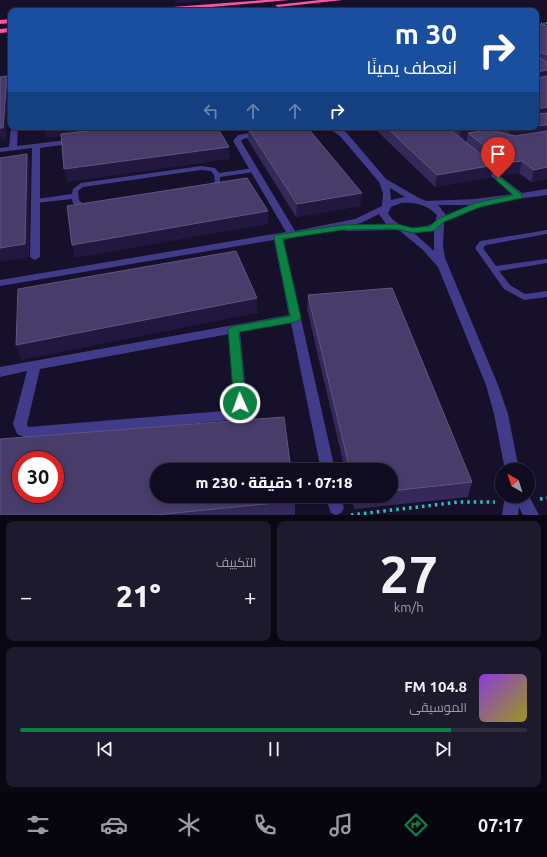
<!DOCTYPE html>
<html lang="ar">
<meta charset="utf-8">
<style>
:root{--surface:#100c20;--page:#1e1a2d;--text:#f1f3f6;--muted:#9c9ba5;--line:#302c3e;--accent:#0b8043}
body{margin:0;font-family:Ubuntu,Cairo,sans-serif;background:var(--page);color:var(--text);direction:rtl;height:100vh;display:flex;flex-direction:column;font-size:15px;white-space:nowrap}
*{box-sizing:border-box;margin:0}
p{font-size:13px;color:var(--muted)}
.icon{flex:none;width:22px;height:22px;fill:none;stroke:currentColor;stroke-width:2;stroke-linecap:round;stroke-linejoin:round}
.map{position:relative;height:515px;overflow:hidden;direction:ltr}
.details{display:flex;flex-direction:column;gap:6px;padding:6px;background:#090712;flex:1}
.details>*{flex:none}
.banner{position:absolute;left:8px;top:8px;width:531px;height:122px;border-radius:8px;box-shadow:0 2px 6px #0003,0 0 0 1px var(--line);direction:rtl;background:#1a4fa0;color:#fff;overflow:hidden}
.needle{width:26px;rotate:321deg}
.fabs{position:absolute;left:495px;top:463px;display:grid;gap:8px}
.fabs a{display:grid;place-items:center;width:40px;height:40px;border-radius:50%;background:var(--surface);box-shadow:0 2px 6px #0003,0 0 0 1px var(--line);font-size:20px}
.speed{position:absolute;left:12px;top:451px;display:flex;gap:8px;font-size:20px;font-weight:700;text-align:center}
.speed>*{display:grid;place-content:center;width:52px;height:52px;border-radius:50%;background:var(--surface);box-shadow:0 2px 6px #0003,0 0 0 1px var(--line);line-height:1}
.speed .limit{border:6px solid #d22;background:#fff;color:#111}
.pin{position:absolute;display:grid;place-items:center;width:34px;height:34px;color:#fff;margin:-41px -17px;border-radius:50% 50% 50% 0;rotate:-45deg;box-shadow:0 0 4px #0007}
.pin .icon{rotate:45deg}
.me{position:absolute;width:44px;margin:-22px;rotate:358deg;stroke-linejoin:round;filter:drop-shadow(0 0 3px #0008)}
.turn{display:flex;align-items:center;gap:14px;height:84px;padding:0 16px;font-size:18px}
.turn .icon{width:52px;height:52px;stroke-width:2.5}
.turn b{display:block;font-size:28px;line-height:34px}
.lanes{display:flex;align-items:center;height:38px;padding:0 16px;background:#0003;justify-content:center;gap:20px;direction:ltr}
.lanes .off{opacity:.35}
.big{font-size:30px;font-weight:800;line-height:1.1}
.details .widget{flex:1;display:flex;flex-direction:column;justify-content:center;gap:6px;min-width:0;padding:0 14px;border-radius:8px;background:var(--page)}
.details .dial{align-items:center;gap:0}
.dial b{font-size:52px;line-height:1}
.song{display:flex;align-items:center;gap:12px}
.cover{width:48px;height:48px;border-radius:6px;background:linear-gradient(135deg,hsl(270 70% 55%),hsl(60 70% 35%))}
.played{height:4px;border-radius:2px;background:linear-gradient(90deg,var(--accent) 85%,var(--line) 85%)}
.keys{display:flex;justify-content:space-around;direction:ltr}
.heat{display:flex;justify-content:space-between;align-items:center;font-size:22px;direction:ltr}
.details .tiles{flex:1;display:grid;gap:6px;grid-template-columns:1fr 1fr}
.widget:last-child{grid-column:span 2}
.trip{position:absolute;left:150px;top:463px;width:248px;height:40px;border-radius:20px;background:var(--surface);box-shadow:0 2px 6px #0003,0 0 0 1px var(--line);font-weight:800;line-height:40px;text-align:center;direction:rtl}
.dock{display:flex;height:64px;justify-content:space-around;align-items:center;background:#06050d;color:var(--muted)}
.dock .icon{width:28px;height:28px}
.dock .on{color:var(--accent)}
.dock b{font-size:18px;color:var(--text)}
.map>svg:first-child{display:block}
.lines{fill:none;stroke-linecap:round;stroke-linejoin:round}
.path-far1{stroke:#2ebfbe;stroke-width:1.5;stroke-dasharray:1 1.5;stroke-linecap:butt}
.path{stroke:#2ebfbe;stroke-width:3.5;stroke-dasharray:2.5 4;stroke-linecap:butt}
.service{fill:#423b8a;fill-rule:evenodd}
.minor{fill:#423b8a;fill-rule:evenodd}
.motorway{fill:#ff559d;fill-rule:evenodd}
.wall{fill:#352959;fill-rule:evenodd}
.shaded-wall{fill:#21173f}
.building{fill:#473c6a;stroke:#5f5582;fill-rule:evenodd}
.route{fill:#0b8043;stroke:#07532c}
</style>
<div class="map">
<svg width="547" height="515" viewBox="0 0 547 515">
<rect width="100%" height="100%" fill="#16102b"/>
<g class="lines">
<path class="path-far1" d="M536,24L547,23"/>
<path class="path" d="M540,499L547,498
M351,515L459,502H495"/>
<path class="service" d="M494,127H506L486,132L492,138L489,140L487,139L479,131Z
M201,166L215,168L219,173L254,168L257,170L254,172L220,177V184L209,189L88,208C81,207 72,207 72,199L36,203L32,201L36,199L72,194L73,189L81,183ZM201,170L211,171L214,175L215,182L207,185L88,204L82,203L79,200L78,191L83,187Z
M547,230V234L486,245L483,248L496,266L547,259V263L499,271L510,285L525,294L547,291V297L524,300L504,289L475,248L480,241Z"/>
<path class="minor" d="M0,81H11V85H0Z
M11,126L18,127L17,146L75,139L79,141L75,143L40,148V257L35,260L30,257L32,148L0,152V148L9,147Z
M327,127H336L346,132L386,179L419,198L426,201L475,199L513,194L480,167L479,165L483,163L522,193L547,189V195L481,204L480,207L444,222V224L443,246L445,258L498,385L508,414L519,470H505L494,414L486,385L438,267L423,250L400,231L395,230L347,231L344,230L343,227L283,239L335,470H321L291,323L240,332L247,403L240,415L230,420L28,439L17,434L13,424L27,371L0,377V367L289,315L274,240L0,286V280L286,232L233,141L238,135L261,131L265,133L264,135L243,139L241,141L295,231L355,219L382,206L383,193L379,182L340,136ZM390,188L405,197L391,200ZM401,203C416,202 427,205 437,215L435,222C419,231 397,230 388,213L391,207ZM438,205H470L446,215ZM379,214L386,224L352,225L361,223ZM434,230V251L414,233ZM229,334L233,402L230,407L223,411L28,427L27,424L40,369Z
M528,494L539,515H523L519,507L518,515H502L505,496H528Z
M325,496H341L344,508L341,513L336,515L331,513Z"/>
<path class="motorway" d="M265,0H289L167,11H142L145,9Z
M320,0H343L278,7L275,5Z
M11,19V23L0,24V20Z
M11,28V32L0,33V29Z"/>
</g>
<path class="wall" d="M536,25L547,26V179L531,182L519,173L503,175L493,168L491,177L435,187L373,127H485L482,129V131L489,130L490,127H536ZM467,138L466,143L461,139Z
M248,128L362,193L360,206L296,217L248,140Z
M308,295L472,482L468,497L354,509L351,496H391V470H345L307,309Z
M295,501V515H0Z"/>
<path class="shaded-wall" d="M176,0H211L176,3Z
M547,70V80L536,82L537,72Z
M7,76L9,86L6,139L0,140V128Z
M547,107V118L536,120L537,109Z
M547,125V136L507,140L510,129L527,127H536V126Z
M43,127H158L46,138Z
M466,127H485L482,129L481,136L468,133L467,138L459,139L461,128Z
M229,147L230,159L67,182L64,169Z
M27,154L30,166L29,257L0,262V248Z
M522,161L519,173L503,175L506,163Z
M494,165L491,177L435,187L437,175Z
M547,167V179L531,182L534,170Z
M362,193L360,206L296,217L297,204Z
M268,211V224L75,258L72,245Z
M257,298V313L21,360L16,345Z"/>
<path class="building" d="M544,24L547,26V55L537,51L538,57L547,62V70L537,72L538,78L547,76V107L537,109L539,114L547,113V125L536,126V25Z
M7,76L3,128H0V77Z
M121,127H217L229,147L64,169L61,134Z
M257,127H307L362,193L297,204L248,128Z
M386,127H447L494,165L437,175Z
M502,127H527L510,129Z
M489,130L515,136L547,131V167L534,170L522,161L506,163L468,133Z
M27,154L25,244L0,248V158Z
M247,178L268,211L72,245L67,206Z
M236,251L257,298L16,345L18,289Z
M392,288L472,482L391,491V470H350L308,295Z
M284,417L291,470H157V496H295V501L155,515H0V439ZM21,460H55V494H21Z"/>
<path class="route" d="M498,176L522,195V198L480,207L444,222L433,231L413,233L397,229L342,230L283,239L301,318L296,322L239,332L246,403L244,406H236L234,403L228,329L234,326L290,316L274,237L275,235L342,225L397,224L413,228L430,226L438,219L475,203L513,195L496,180V177Z"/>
</svg>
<div class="fabs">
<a><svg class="needle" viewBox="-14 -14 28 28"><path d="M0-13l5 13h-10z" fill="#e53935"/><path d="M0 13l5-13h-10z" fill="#9c9ba5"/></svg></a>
</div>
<div class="speed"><div class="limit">30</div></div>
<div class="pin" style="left:498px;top:178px;background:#d93025"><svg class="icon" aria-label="arrive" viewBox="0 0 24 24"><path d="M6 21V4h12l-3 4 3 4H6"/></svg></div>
<svg class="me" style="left:240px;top:403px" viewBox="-20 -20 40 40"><circle r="17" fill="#0b8043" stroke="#fff" stroke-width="3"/><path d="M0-11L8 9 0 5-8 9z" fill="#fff"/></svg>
<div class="trip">07:18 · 1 دقيقة · 230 m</div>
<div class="banner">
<div class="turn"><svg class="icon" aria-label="right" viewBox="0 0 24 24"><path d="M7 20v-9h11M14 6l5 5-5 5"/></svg><div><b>30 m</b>انعطف يمينًا</div></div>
<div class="lanes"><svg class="icon off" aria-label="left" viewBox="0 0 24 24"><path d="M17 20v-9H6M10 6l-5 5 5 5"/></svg><svg class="icon off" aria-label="ahead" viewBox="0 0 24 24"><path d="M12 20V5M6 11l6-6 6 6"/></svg><svg class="icon off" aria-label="ahead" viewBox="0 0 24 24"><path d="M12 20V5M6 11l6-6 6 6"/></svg><svg class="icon" aria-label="right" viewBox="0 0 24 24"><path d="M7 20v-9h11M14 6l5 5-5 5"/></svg></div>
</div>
</div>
<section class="details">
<div class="tiles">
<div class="widget dial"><b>27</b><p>km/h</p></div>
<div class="widget"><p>التكييف</p>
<div class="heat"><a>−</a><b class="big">21°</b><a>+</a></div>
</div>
<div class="widget">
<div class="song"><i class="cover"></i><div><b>104.8 FM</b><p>الموسيقى</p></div></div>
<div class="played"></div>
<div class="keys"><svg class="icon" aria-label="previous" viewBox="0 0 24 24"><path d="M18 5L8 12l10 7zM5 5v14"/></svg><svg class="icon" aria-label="pause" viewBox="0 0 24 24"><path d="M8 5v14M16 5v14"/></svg><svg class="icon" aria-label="next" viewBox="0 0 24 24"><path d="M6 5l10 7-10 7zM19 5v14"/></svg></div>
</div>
</div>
</section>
<nav class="dock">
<b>07:17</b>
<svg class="icon on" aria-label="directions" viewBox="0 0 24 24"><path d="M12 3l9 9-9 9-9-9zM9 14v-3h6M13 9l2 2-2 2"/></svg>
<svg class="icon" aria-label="music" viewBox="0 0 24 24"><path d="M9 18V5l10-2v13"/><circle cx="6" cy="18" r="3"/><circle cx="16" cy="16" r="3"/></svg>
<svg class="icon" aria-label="phone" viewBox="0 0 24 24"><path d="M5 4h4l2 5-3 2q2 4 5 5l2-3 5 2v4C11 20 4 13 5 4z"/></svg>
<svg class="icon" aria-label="climate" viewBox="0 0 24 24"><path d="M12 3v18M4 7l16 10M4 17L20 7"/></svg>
<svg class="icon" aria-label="car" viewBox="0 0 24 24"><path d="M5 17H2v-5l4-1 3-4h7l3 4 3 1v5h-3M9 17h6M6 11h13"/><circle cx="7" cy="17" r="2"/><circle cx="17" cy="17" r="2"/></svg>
<svg class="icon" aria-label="filters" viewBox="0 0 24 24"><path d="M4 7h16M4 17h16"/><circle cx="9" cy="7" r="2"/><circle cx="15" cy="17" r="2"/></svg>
</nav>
